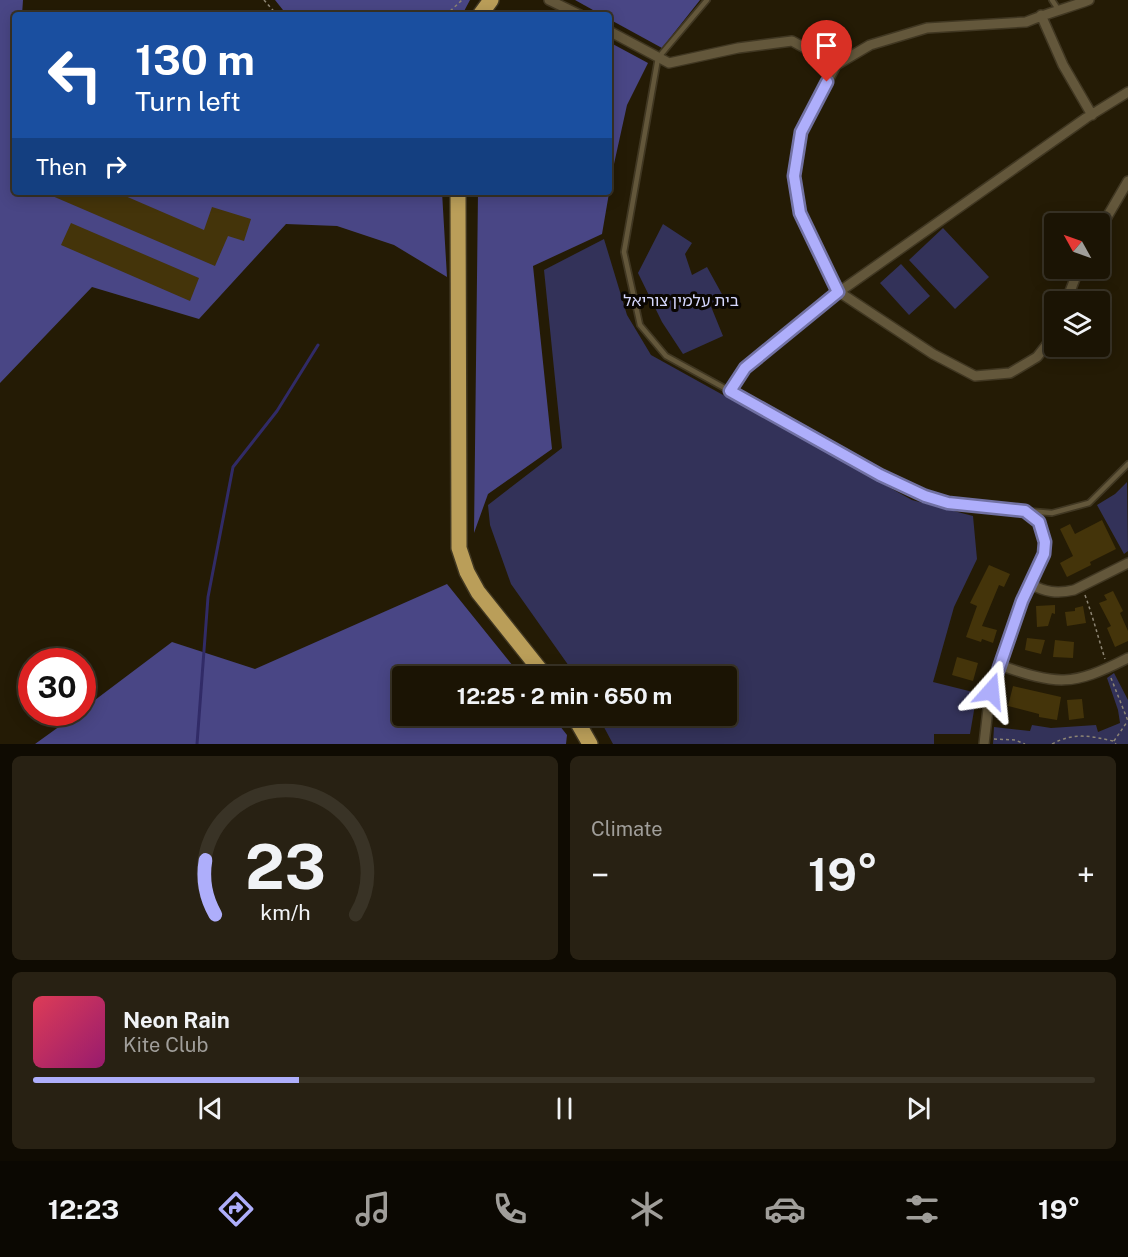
<!DOCTYPE html>
<meta charset="utf-8">
<style>
:root{--surface:#1b1404;--page:#282113;--text:#f1f3f6;--muted:#a09e9a;--line:#393326;--accent:#aeaefb}
body{margin:0;font-family:"Public Sans","Noto Sans Hebrew",sans-serif;background:var(--page);color:var(--text);height:100vh;display:flex;flex-direction:column;font-size:22px;white-space:nowrap}
*{box-sizing:border-box;margin:0}
p{font-size:20px;color:var(--muted)}
.icon{flex:none;width:33px;height:33px;fill:none;stroke:currentColor;stroke-width:2;stroke-linecap:round;stroke-linejoin:round}
.map{position:relative;height:744px;overflow:hidden}
.side{display:flex;flex-direction:column;gap:12px;padding:12px;background:#0f0b02;flex:1}
.side>*{flex:none}
.top-card{position:absolute;left:12px;top:12px;width:600px;height:183px;border-radius:6px;box-shadow:0 3px 15px #0003,0 0 0 2px var(--line);background:#1a4fa0;color:#fff;overflow:hidden}
.needle{width:39px;rotate:310deg}
.tools{position:absolute;left:1044px;top:213px;display:grid;gap:12px}
.tools a{display:grid;place-items:center;width:66px;height:66px;border-radius:6px;background:var(--surface);box-shadow:0 3px 15px #0003,0 0 0 2px var(--line);font-size:30px}
.speed{position:absolute;left:18px;top:648px;display:flex;gap:12px;font-size:30px;font-weight:700;text-align:center}
.speed>*{display:grid;place-content:center;width:78px;height:78px;border-radius:50%;background:var(--surface);box-shadow:0 3px 15px #0003,0 0 0 2px var(--line);line-height:1}
.speed .limit{border:9px solid #d22;background:#fff;color:#111}
.pin{position:absolute;display:grid;place-items:center;width:51px;height:51px;color:#fff;margin:-62px -26px;border-radius:50% 50% 50% 0;rotate:-45deg;box-shadow:0 0 6px #0007}
.pin .icon{rotate:45deg}
.me{position:absolute;width:66px;margin:-33px;rotate:18deg;stroke-linejoin:round;filter:drop-shadow(0 0 4px #0008)}
.turn{display:flex;align-items:center;gap:21px;height:126px;padding:0 24px;font-size:27px}
.turn .icon{width:78px;height:78px;stroke-width:2.5}
.turn b{display:block;font-size:42px;line-height:51px}
.then{display:flex;align-items:center;height:57px;padding:0 24px;background:#0003;gap:12px;font-size:22px}
.big{font-size:45px;font-weight:700;line-height:1.1}
.side .card{flex:1;display:flex;flex-direction:column;justify-content:center;gap:9px;min-width:0;padding:0 21px;border-radius:9px;background:var(--page)}
.side .dial{align-items:center;gap:0}
.dial svg{height:156px;overflow:visible;fill:none;stroke:var(--line);stroke-width:7;stroke-linecap:round;text-anchor:middle}
.dial text{fill:var(--text);stroke:none}
.song{display:flex;align-items:center;gap:18px}
.cover{width:72px;height:72px;border-radius:9px;background:linear-gradient(135deg,hsl(350 70% 55%),hsl(320 70% 35%))}
.played{height:6px;border-radius:3px;background:linear-gradient(90deg,var(--accent) 25%,var(--line) 25%)}
.keys{display:flex;justify-content:space-around;direction:ltr}
.heat{display:flex;justify-content:space-between;align-items:center;font-size:33px;direction:ltr}
.side .tiles{flex:1;display:grid;gap:12px;grid-template-columns:1fr 1fr}
.card:last-child{grid-column:span 2}
.trip{position:absolute;left:392px;top:666px;width:345px;height:60px;border-radius:6px;background:var(--surface);box-shadow:0 3px 15px #0003,0 0 0 2px var(--line);font-weight:700;line-height:60px;text-align:center}
.dock{display:flex;height:96px;justify-content:space-around;align-items:center;background:#0b0802;color:var(--muted)}
.dock .icon{width:42px;height:42px}
.dock .current{color:var(--accent)}
.dock b{font-size:27px;color:var(--text)}
.map>svg:first-child{display:block}
.green{fill:#333259}
.forest{fill:#494685}
.lines{fill:none;stroke-linecap:round;stroke-linejoin:round}
.stream{stroke:#312b67;stroke-width:3}
.building{fill:#44340a}
.service-casing{stroke:#403722;stroke-width:8}
.minor-casing{stroke:#403722;stroke-width:12}
.trunk-casing{stroke:#403722;stroke-width:18}
.path{stroke:#8d8574;stroke-width:1.5;stroke-dasharray:3 3;stroke-linecap:butt}
.service{stroke:#63573b;stroke-width:4.5}
.minor{stroke:#63573b;stroke-width:9}
.trunk{stroke:#ba9e59;stroke-width:15}
.route-casing{stroke:#7171a3;stroke-width:15}
.route{stroke:#aeaefb;stroke-width:10}
.labels{text-anchor:middle;stroke-width:6;stroke-linejoin:round;paint-order:stroke}
.park-label{font-size:16px;fill:#d5d7fd;stroke:#0a0601}
</style>
<div class="map">
<svg width="1128" height="744" viewBox="0 0 1128 744">
<rect width="100%" height="100%" fill="#241b05"/>
<path class="green" d="M663,224L692,243L685,254L692,275L707,267L723,296L710,304L723,336L683,354L662,322L638,273Z
M943,228L989,277L955,309L909,260Z
M604,239L627,315L651,355L912,500L973,516L977,559L954,607L933,682L977,693L970,734H934V744H613L598,716H726V676H576L511,584L490,525L488,505L562,448L544,270Z
M901,264L930,296L909,315L880,283Z
M1127,482L1128,551L1124,554L1097,505L1115,494Z
M1114,673L1128,700V744H993L994,727L1030,731L1032,725L1051,728L1096,725L1098,732L1120,723L1118,710L1107,678Z"/>
<path class="forest" d="M0,0H23L22,15H15V192H442L447,277L394,245L337,226L286,224L199,319L92,287L0,383Z
M275,0H470L462,15H287Z
M575,0H700L662,48L609,19V15H602Z
M609,42L648,63L627,105L614,164L602,234L533,266L552,449L488,494L474,533L478,192H609Z
M447,584L521,676H402V716H552L567,735L566,744H35L78,713L82,712L83,709L172,642L255,669Z"/>
<g class="lines">
<path class="stream" d="M197,744L208,597L233,467L277,411L318,345"/>
</g>
<path class="building" d="M43,192H116L204,230L212,207L251,219L244,241L228,236L215,266Z
M71,223L199,278L190,301L61,245Z
M1102,520L1116,549L1090,562L1091,565L1067,577L1060,563L1073,556L1060,529L1070,524L1075,534Z
M989,565L1010,574L1004,587L999,585L982,626L997,630L993,643L982,639L981,642L966,637L977,606L970,603Z
M1113,591L1123,611L1120,613L1128,631V641L1115,647L1107,628L1111,626L1099,603L1107,600L1104,595Z
M1055,605V614L1052,613L1048,626L1037,627L1036,606Z
M1083,606L1086,623L1067,626L1065,612L1075,611V608Z
M1027,638L1045,640L1041,654L1025,650Z
M1055,640L1074,642L1073,658L1053,657Z
M957,657L978,663L973,681L952,675Z
M1013,686L1061,697L1057,720L1039,717V714L1008,706Z
M1082,699L1084,718L1069,720L1067,700Z"/>
<g class="lines">
<g class="service-casing">
<path id="service" d="M707,0L658,58L624,252L640,325L666,356L730,391
M1052,0L1058,9
M1028,511L1052,513L1089,503L1128,464"/>
</g>
<g class="minor-casing">
<path id="minor" d="M549,0L580,15
M1041,15L1063,65L1092,115
M609,31L669,63L738,48L792,41L836,65
M1100,229L1128,181
M1066,302L1079,268
M1054,330L1052,338L1037,357L1010,373L975,376L933,354L839,292L800,213L794,176L801,132L836,65L870,45L927,28L1026,22C1047,13 1068,8 1089,0
M1030,584C1045,592 1057,594 1074,590L1128,563
M999,665C1058,685 1071,687 1128,658
M984,744L988,709L996,675L1022,601L1044,554L1045,542L1039,522L1025,511L948,503L925,496L880,475L730,391L745,368L839,292L1086,118L1128,92"/>
</g>
<g class="trunk-casing">
<path id="trunk" d="M480,15L491,0
M458,192L459,548L467,572L478,592L545,676
M574,716L590,744"/>
</g>
<path class="path" d="M264,0L277,15
M446,15L462,0
M1085,595C1093,617 1098,637 1105,659
M1111,678L1128,721
M994,739L1015,740L1025,744
M1114,741L1127,722
M1052,744C1074,732 1091,736 1113,741L1116,744"/>
<use href="#service" class="service"/>
<use href="#minor" class="minor"/>
<use href="#trunk" class="trunk"/>
</g>
<g class="lines">
<g class="route-casing">
<path id="route" d="M827,82L801,132L794,176L800,213L838,292L745,368L730,391L880,475L925,496L948,503L1025,511L1039,522L1045,542L1044,554L1022,601L991,691"/>
</g>
<use href="#route" class="route"/>
</g>
<g class="labels">
<g class="park-label">
<text x="681" y="306">בית עלמין צוריאל</text>
</g>
</g>
</svg>
<div class="tools">
<a><svg class="needle" viewBox="-14 -14 28 28"><path d="M0-13l5 13h-10z" fill="#e53935"/><path d="M0 13l5-13h-10z" fill="#a09e9a"/></svg></a>
<a><svg class="icon" aria-label="layers" viewBox="0 0 24 24"><path d="M12 4l9 5-9 5-9-5zM3 14l9 5 9-5"/></svg></a>
</div>
<div class="speed"><div class="limit">30</div></div>
<div class="pin" style="left:827px;top:82px;background:#d93025"><svg class="icon" aria-label="arrive" viewBox="0 0 24 24"><path d="M6 21V4h12l-3 4 3 4H6"/></svg></div>
<svg class="me" style="left:991px;top:691px" viewBox="-20 -20 40 40"><path d="M0-17L14 15 0 8-14 15z" fill="#aeaefb" stroke="#fff" stroke-width="4"/></svg>
<div class="trip">12:25 · 2 min · 650 m</div>
<div class="top-card">
<div class="turn"><svg class="icon" aria-label="left" viewBox="0 0 24 24"><path d="M17 20v-9H6M10 6l-5 5 5 5"/></svg><div><b>130 m</b>Turn left</div></div>
<div class="then">Then<svg class="icon" aria-label="right" viewBox="0 0 24 24"><path d="M7 20v-9h11M14 6l5 5-5 5"/></svg></div>
</div>
</div>
<section class="side">
<div class="tiles">
<div class="card dial"><svg viewBox="0 0 100 80">
<path d="M14 69A42 42 0 1 1 86 69"/>
<path d="M14 69A42 42 0 0 1 9 41" stroke="#aeaefb"/>
<text x="50" y="56" font-size="32" font-weight="700">23</text>
<text x="50" y="72" font-size="11">km/h</text>
</svg></div>
<div class="card"><p>Climate</p>
<div class="heat"><a>−</a><b class="big">19°</b><a>+</a></div>
</div>
<div class="card">
<div class="song"><i class="cover"></i><div><b>Neon Rain</b><p>Kite Club</p></div></div>
<div class="played"></div>
<div class="keys"><svg class="icon" aria-label="previous" viewBox="0 0 24 24"><path d="M18 5L8 12l10 7zM5 5v14"/></svg><svg class="icon" aria-label="pause" viewBox="0 0 24 24"><path d="M8 5v14M16 5v14"/></svg><svg class="icon" aria-label="next" viewBox="0 0 24 24"><path d="M6 5l10 7-10 7zM19 5v14"/></svg></div>
</div>
</div>
</section>
<nav class="dock">
<b>12:23</b>
<svg class="icon current" aria-label="directions" viewBox="0 0 24 24"><path d="M12 3l9 9-9 9-9-9zM9 14v-3h6M13 9l2 2-2 2"/></svg>
<svg class="icon" aria-label="music" viewBox="0 0 24 24"><path d="M9 18V5l10-2v13"/><circle cx="6" cy="18" r="3"/><circle cx="16" cy="16" r="3"/></svg>
<svg class="icon" aria-label="phone" viewBox="0 0 24 24"><path d="M5 4h4l2 5-3 2q2 4 5 5l2-3 5 2v4C11 20 4 13 5 4z"/></svg>
<svg class="icon" aria-label="climate" viewBox="0 0 24 24"><path d="M12 3v18M4 7l16 10M4 17L20 7"/></svg>
<svg class="icon" aria-label="car" viewBox="0 0 24 24"><path d="M5 17H2v-5l4-1 3-4h7l3 4 3 1v5h-3M9 17h6M6 11h13"/><circle cx="7" cy="17" r="2"/><circle cx="17" cy="17" r="2"/></svg>
<svg class="icon" aria-label="filters" viewBox="0 0 24 24"><path d="M4 7h16M4 17h16"/><circle cx="9" cy="7" r="2"/><circle cx="15" cy="17" r="2"/></svg>
<b>19°</b>
</nav>
